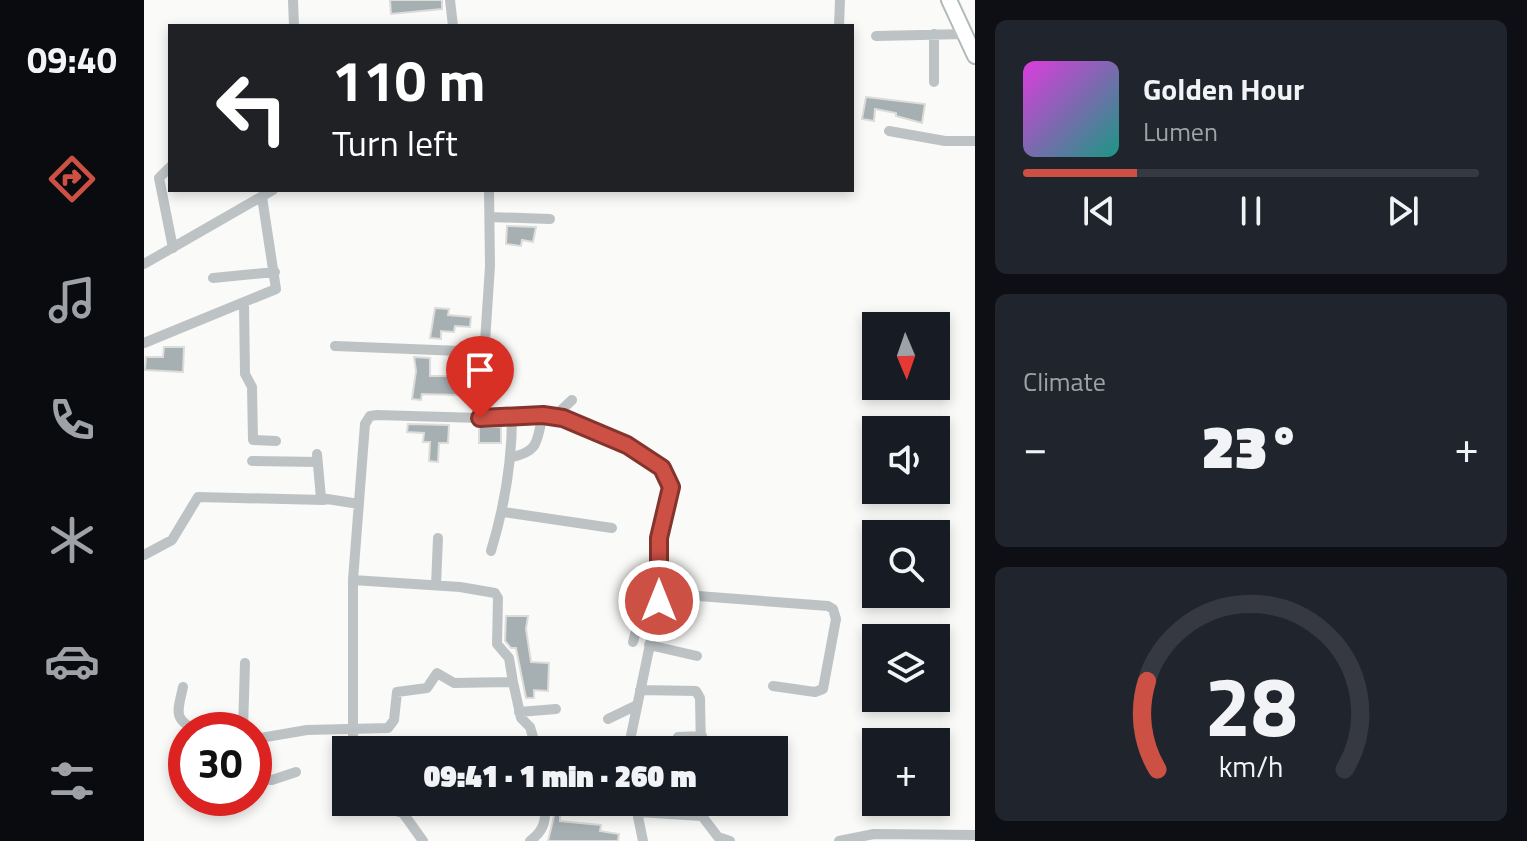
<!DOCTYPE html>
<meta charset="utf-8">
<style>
:root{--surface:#171b24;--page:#20242c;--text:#f1f3f6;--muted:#9ea1a6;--line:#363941;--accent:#cd5045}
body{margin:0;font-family:"Titillium Web",sans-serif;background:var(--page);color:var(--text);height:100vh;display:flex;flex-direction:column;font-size:30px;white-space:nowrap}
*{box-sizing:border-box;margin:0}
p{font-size:26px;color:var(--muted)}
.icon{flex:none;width:44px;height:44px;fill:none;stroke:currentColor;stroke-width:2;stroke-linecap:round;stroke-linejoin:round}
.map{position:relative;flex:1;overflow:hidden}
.drawer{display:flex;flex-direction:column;gap:20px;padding:20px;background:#0d0f14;width:552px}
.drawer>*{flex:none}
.guide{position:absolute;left:24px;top:24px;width:686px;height:168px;border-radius:0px;box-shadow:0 4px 12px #0003;background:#202124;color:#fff;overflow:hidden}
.needle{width:52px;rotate:178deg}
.buttons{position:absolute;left:718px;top:312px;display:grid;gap:16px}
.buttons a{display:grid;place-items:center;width:88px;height:88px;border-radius:0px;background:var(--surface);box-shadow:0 4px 12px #0003;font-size:40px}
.speed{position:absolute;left:24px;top:712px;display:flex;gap:16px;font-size:40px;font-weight:700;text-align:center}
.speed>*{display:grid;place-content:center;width:104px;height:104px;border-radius:50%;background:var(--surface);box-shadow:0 4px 12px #0003;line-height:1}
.speed .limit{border:12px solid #d22;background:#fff;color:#111}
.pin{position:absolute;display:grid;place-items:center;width:68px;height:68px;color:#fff;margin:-82px -34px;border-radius:50% 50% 50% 0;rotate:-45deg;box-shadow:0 0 8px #0007}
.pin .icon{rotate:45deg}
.me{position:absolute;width:88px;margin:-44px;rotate:0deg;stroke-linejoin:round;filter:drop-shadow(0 0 6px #0008)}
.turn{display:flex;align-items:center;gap:28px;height:168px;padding:0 32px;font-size:36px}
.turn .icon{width:104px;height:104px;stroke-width:2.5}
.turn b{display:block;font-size:56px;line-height:68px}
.big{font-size:60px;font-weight:800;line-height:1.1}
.drawer .tile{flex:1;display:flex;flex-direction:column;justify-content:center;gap:12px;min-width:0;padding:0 28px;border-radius:12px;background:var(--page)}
.drawer .dial{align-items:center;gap:0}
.dial svg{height:208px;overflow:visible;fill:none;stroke:var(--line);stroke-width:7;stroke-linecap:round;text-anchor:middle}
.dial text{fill:var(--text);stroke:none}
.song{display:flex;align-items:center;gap:24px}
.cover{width:96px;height:96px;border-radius:12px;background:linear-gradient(135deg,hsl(300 70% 55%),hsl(170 70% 35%))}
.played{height:8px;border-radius:4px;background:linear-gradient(90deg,var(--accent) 25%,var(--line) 25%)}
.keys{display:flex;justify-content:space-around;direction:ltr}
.heat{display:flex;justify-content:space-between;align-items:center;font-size:44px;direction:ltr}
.trip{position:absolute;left:188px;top:736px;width:456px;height:80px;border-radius:0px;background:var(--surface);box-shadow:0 4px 12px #0003;font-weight:800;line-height:80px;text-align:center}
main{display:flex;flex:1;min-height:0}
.tab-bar{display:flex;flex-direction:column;width:144px;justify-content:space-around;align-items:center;background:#090b0e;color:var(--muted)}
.tab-bar .icon{width:56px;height:56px}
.tab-bar .active{color:var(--accent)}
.tab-bar b{font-size:36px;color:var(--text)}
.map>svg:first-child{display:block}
.building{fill:#a6afb2;stroke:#dcdcda;stroke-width:2}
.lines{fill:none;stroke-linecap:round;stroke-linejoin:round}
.secondary-casing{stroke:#b2b9bc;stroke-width:18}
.minor{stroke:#bdc3c5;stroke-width:10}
.secondary{stroke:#fff;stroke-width:14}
.route-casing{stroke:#85342d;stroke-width:20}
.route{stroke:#cd5045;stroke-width:14}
</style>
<main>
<nav class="tab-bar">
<b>09:40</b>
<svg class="icon active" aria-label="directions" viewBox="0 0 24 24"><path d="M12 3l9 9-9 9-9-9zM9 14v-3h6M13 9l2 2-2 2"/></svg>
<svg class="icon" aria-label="music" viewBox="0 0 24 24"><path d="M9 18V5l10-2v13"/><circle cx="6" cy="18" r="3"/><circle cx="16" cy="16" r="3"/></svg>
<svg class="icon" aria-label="phone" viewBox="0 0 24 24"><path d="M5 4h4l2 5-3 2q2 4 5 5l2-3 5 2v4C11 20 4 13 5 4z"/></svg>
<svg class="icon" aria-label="climate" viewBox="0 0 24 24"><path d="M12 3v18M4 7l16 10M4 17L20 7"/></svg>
<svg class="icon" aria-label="car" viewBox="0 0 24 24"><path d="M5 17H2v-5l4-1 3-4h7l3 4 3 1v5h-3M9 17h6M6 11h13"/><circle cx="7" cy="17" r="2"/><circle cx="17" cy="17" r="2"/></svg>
<svg class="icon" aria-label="filters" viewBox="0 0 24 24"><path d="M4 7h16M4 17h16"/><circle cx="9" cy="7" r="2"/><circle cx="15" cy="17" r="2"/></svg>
</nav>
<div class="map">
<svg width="831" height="841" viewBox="0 0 831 841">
<rect width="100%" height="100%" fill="#fafaf8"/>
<path class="building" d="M246,0H298V9L247,14Z
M722,97L781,104L778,123L752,116V113L731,109L730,121L718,119Z
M363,226L392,227L389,242L378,240L377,246L362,244Z
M291,308L305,309L304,315L327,317L326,327L311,326L310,332L297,331V339L286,338Z
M20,347H40L39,372L1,370L2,357H19Z
M270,357L286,358V376H314L313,395L278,394L277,400L268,399L272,371Z
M264,424L305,425L304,443H295L294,462L285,461L286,442H279L280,433L263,432Z
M335,427H357V443H335Z
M362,616H384L382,629L387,662L405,663L404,691L390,690V698H382L372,648H367L361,641Z
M409,802H416V821L457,825L456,831L475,834L474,841H404L410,816Z"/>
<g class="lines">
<g class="secondary-casing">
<path id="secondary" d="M805,0L831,56"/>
</g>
<path class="minor" d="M149,0L150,26
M306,0L309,26
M695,26L696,0
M732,36L821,34
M790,82V34
M745,131L801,141H831
M26,167L15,178L29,248
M345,190L346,266L336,418L399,415L419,418L483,445L506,458L525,477L527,490L514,544V606L484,750
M346,217L406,219
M0,264L129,190
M69,278L131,272
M100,304L101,374L108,387L109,440L132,441
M0,343L132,289L118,197
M191,346L341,352
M411,416L428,400
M173,454L177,498L215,504
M368,457C396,451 392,441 399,415
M108,461L173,462
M360,512L468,528
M347,551C361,505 368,464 368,416
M0,555L28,540L54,497L180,500
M292,585L294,538
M515,593L684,606L689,609L692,619L679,689L671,692L629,686
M483,607L503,610
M489,642L498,609
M505,645L553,656
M369,682L377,718L386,727L393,750
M39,687C34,710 28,720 53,730
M496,690L552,691L556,698L557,750
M375,712L412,709
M464,719L491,706
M99,730L101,663
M110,739L163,730L244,728L250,720L253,692L283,688L293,673L310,683L369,682L365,658L353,644L354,598L351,593L316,587L209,580
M111,739L116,779L128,780L152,772
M209,750V580L221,424L226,416L233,415L336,418
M525,750L534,737L558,736
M218,802L259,813L279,841
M491,802L499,841
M494,812L558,816L574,837L586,841
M386,841C401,830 402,820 401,802
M695,841L730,834L831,835"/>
<use href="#secondary" class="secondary"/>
</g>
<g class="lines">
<g class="route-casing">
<path id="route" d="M336,418L399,415L419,418L483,445L518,468L527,487L515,538V601"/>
</g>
<use href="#route" class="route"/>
</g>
</svg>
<div class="buttons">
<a><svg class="needle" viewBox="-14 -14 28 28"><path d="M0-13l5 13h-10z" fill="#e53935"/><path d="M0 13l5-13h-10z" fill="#9ea1a6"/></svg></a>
<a><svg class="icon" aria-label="sound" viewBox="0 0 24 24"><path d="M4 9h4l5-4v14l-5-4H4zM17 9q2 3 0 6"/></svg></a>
<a><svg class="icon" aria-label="search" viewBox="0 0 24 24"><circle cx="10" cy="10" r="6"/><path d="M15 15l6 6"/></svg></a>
<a><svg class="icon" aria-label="layers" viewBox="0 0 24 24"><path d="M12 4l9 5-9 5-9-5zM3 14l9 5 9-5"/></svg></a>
<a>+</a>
</div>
<div class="speed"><div class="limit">30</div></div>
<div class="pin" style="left:336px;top:418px;background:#d93025"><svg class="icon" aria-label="arrive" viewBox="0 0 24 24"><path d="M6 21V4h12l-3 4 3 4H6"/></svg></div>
<svg class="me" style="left:515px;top:601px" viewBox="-20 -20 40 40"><circle r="17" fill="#cd5045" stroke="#fff" stroke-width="3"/><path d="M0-11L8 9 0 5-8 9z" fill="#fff"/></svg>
<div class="trip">09:41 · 1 min · 260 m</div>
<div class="guide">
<div class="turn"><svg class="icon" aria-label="left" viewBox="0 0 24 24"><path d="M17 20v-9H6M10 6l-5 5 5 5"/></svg><div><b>110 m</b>Turn left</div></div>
</div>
</div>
<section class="drawer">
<div class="tile">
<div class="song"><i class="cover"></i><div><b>Golden Hour</b><p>Lumen</p></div></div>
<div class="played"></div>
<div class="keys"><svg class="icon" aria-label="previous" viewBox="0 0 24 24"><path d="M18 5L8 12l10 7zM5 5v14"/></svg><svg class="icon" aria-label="pause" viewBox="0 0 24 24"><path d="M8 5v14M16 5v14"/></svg><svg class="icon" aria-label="next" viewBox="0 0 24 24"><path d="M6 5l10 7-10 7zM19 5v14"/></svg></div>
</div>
<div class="tile"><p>Climate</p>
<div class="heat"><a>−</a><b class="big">23°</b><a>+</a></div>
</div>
<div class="tile dial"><svg viewBox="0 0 100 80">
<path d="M14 69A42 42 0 1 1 86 69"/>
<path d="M14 69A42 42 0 0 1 10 35" stroke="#cd5045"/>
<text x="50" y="56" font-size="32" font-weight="700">28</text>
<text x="50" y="72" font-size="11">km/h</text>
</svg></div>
</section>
</main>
